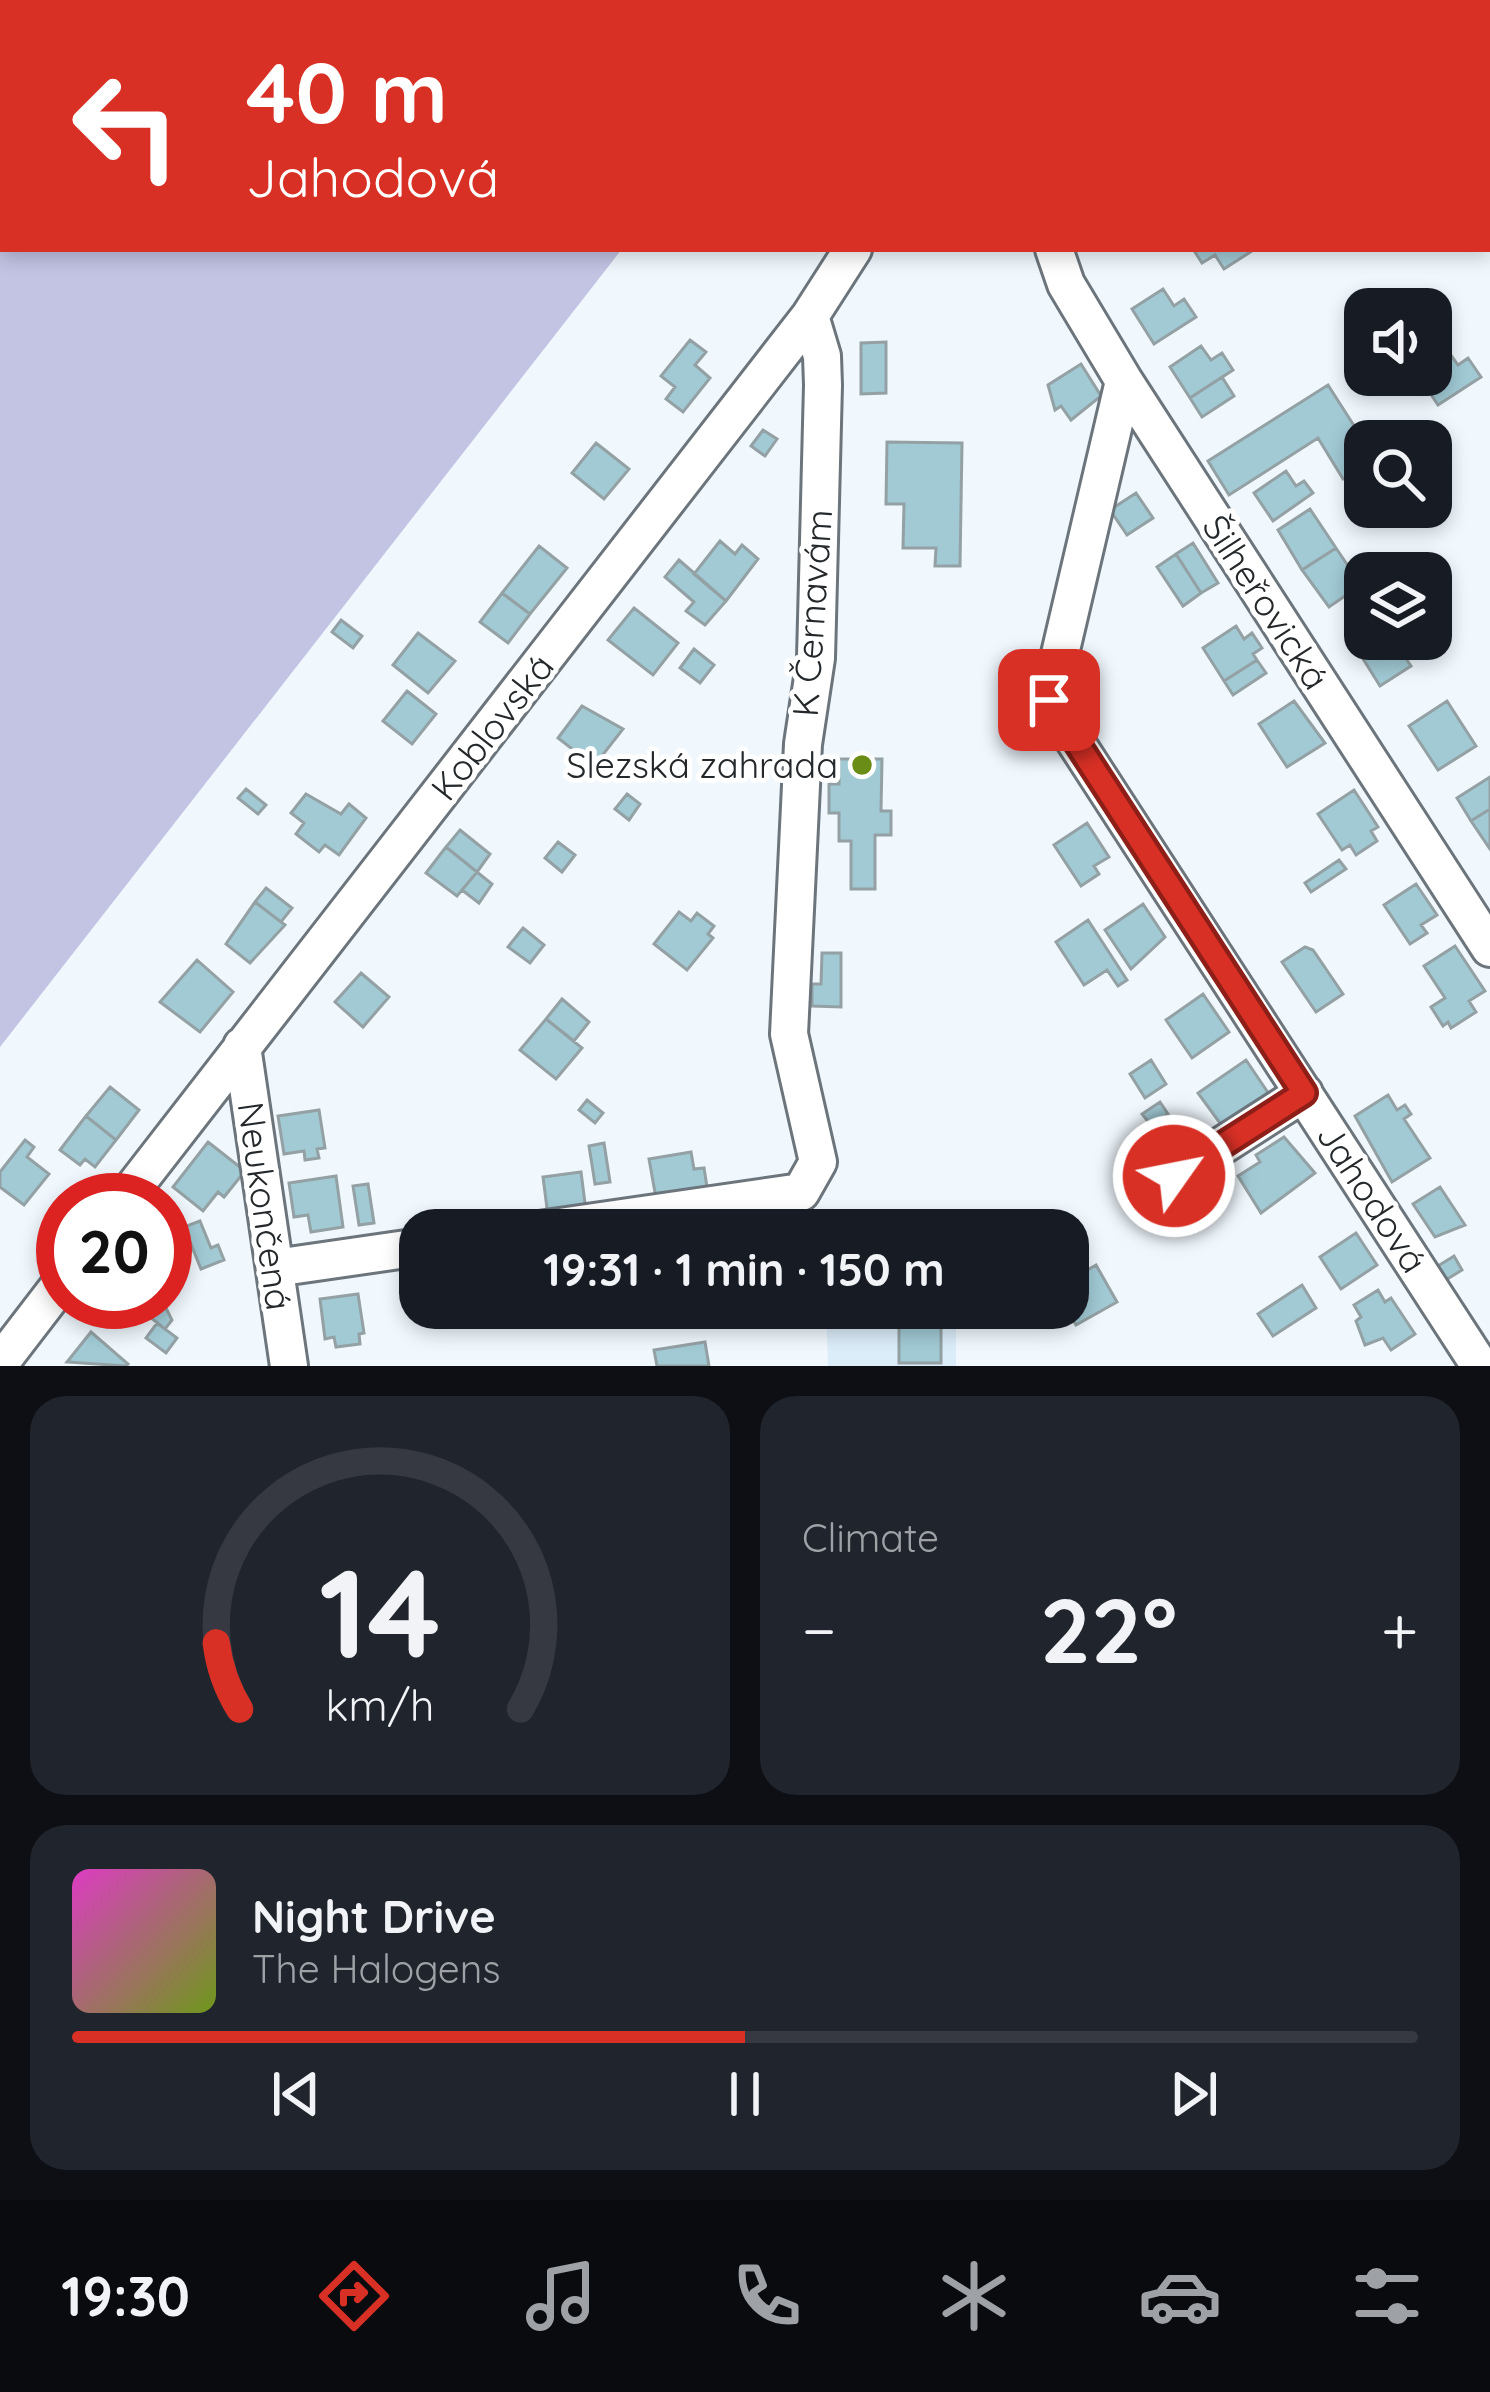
<!DOCTYPE html>
<meta charset="utf-8">
<style>
:root{--surface:#171b24;--page:#20242c;--text:#f1f3f6;--muted:#9ea1a6;--line:#363941;--accent:#d93025}
body{margin:0;font-family:Quicksand,sans-serif;background:var(--page);color:var(--text);height:100vh;display:flex;flex-direction:column;font-size:45px;white-space:nowrap}
*{box-sizing:border-box;margin:0}
p{font-size:39px;color:var(--muted)}
.icon{flex:none;width:66px;height:66px;fill:none;stroke:currentColor;stroke-width:2;stroke-linecap:round;stroke-linejoin:round}
.map{position:relative;height:1366px;overflow:hidden}
.panel{display:flex;flex-direction:column;gap:30px;padding:30px;background:#0d0f14;flex:1}
.panel>*{flex:none}
.banner{position:absolute;left:0px;top:0px;width:1491px;height:252px;box-shadow:0 6px 18px #0003;background:#d93025;color:#fff;overflow:hidden}
.buttons{position:absolute;left:1344px;top:288px;display:grid;gap:24px}
.buttons a{display:grid;place-items:center;width:108px;height:108px;border-radius:24px;background:var(--surface);box-shadow:0 6px 18px #0003;font-size:60px}
.speed{position:absolute;left:36px;top:1173px;display:flex;gap:24px;font-size:60px;font-weight:700;text-align:center}
.speed>*{display:grid;place-content:center;width:156px;height:156px;border-radius:50%;background:var(--surface);box-shadow:0 6px 18px #0003;line-height:1}
.speed .limit{border:18px solid #d22;background:#fff;color:#111}
.pin{position:absolute;display:grid;place-items:center;width:102px;height:102px;color:#fff;margin:-51px;border-radius:24px;box-shadow:0 6px 18px #0006}
.me{position:absolute;width:132px;margin:-66px;rotate:57deg;stroke-linejoin:round;filter:drop-shadow(0 0 9px #0008)}
.turn{display:flex;align-items:center;gap:42px;height:252px;padding:0 48px;font-size:54px}
.turn .icon{width:156px;height:156px;stroke-width:2.5}
.turn b{display:block;font-size:84px;line-height:102px}
.big{font-size:90px;font-weight:700;line-height:1.1}
.panel .tile{flex:1;display:flex;flex-direction:column;justify-content:center;gap:18px;min-width:0;padding:0 42px;border-radius:36px;background:var(--page)}
.panel .dial{align-items:center;gap:0}
.dial svg{height:312px;overflow:visible;fill:none;stroke:var(--line);stroke-width:7;stroke-linecap:round;text-anchor:middle}
.dial text{fill:var(--text);stroke:none}
.song{display:flex;align-items:center;gap:36px}
.cover{width:144px;height:144px;border-radius:18px;background:linear-gradient(135deg,hsl(310 70% 55%),hsl(80 70% 35%))}
.played{height:12px;border-radius:6px;background:linear-gradient(90deg,var(--accent) 50%,var(--line) 50%)}
.keys{display:flex;justify-content:space-around;direction:ltr}
.heat{display:flex;justify-content:space-between;align-items:center;font-size:66px;direction:ltr}
.panel .tiles{flex:1;display:grid;gap:30px;grid-template-columns:1fr 1fr}
.tile:last-child{grid-column:span 2}
.trip{position:absolute;left:399px;top:1209px;width:690px;height:120px;border-radius:36px;background:var(--surface);box-shadow:0 6px 18px #0003;font-weight:700;line-height:120px;text-align:center}
.dock{display:flex;height:192px;justify-content:space-around;align-items:center;background:#090b0e;color:var(--muted)}
.dock .icon{width:84px;height:84px}
.dock .current{color:var(--accent)}
.dock b{font-size:54px;color:var(--text)}
.map>svg:first-child{display:block}
.built{fill:#dcedfa}
.green{fill:#c3c4e4}
.building{fill:#a1cad5;stroke:#94a1a4;stroke-width:3}
.lines{fill:none;stroke-linecap:round;stroke-linejoin:round}
.minor-casing{stroke:#6c757c;stroke-width:42}
.minor{stroke:#fff;stroke-width:36}
.route-casing{stroke:#8d1f18;stroke-width:30}
.route{stroke:#d93025;stroke-width:21}
.poi-dot{fill:#698d17;stroke:#fff;stroke-width:4.5}
.labels{text-anchor:middle;stroke-width:10;stroke-linejoin:round;paint-order:stroke}
.street-label{font-size:36px;fill:#24282b;stroke:#fff}
.poi-label{font-size:36px;fill:#24282b;stroke:#fff;text-anchor:end}
</style>
<div class="map">
<svg width="1490" height="1366" viewBox="0 0 1490 1366">
<rect width="100%" height="100%" fill="#f0f8fe"/>
<path class="built" d="M957,1209V1230H823V1214Z
M826,1308H956V1366H828Z"/>
<path class="green" d="M0,0H817L3,3V249H622L0,1047Z"/>
<path class="building" d="M1209,0H1261L1262,3H1210Z
M1193,249H1255L1224,269L1215,255L1202,263Z
M1163,289L1174,306L1184,299L1196,317L1154,344L1132,309Z
M690,340L706,352L695,365L710,378L683,412L666,399L675,387L661,376Z
M886,342V393L861,394V343Z
M1201,346L1211,360L1222,353L1233,370L1190,398L1170,367Z
M1448,351L1458,365L1468,358L1481,377L1438,405L1418,375H1431V363Z
M1081,364L1101,396L1071,420L1061,406L1055,410L1048,385Z
M1222,377L1234,396L1202,417L1190,398Z
M1328,385L1365,443V465L1343,479L1318,438L1229,495L1208,461Z
M763,430L777,439L765,456L751,446Z
M887,442L962,443L960,566H935L936,548H903L904,504H886Z
M596,443L629,469L604,499L572,473Z
M1286,471L1296,486L1304,481L1313,493L1273,521L1254,493Z
M1136,493L1153,518L1127,535L1110,510Z
M1310,509L1336,548L1302,570L1278,530Z
M720,541L735,554L742,545L758,559L726,601L694,574Z
M1193,543L1218,583L1201,593L1176,554Z
M539,546L567,568L530,614L502,593Z
M1336,548L1361,585L1329,607L1302,570Z
M1176,554L1201,593L1183,606L1157,567Z
M679,560L726,601L705,625L686,611L694,602L665,577Z
M502,593L530,614L508,643L480,622Z
M634,608L678,643L653,675L608,640Z
M341,620L362,636L353,648L332,632Z
M1236,626L1244,639L1252,633L1262,648L1253,654L1257,660L1224,681L1203,648Z
M1365,631V639H1383L1365,650L1356,637Z
M418,633L455,661L428,693L393,665Z
M1383,639H1393L1411,666L1380,686L1360,654Z
M694,649L714,665L700,683L680,668Z
M1257,660L1266,673L1233,695L1224,681Z
M407,691L436,714L412,744L383,721Z
M1294,701L1325,743L1287,767L1259,724Z
M1447,701L1476,746L1438,770L1409,726Z
M582,706L623,729L594,766L558,738Z
M839,759H882L881,811H891V835H875V889H851V841H839V813H829V784H839Z
M1490,777V809L1471,821L1457,798Z
M246,789L266,805L258,814L238,798Z
M1354,790L1378,827L1371,831L1377,841L1356,855L1350,845L1342,850L1318,814Z
M306,794L341,814L349,804L366,818L339,855L325,845L319,852L296,834L304,823L291,813Z
M627,794L640,804L629,820L615,809Z
M1490,809V849L1471,821Z
M1087,823L1109,857L1094,866L1099,874L1081,886L1054,845Z
M460,830L490,854L477,872L446,847Z
M558,842L575,855L562,872L545,858Z
M446,847L477,872L457,896L426,873Z
M1339,860L1346,869L1311,892L1305,883Z
M477,872L492,884L479,903L462,890Z
M1416,884L1437,915L1421,925L1427,933L1410,944L1384,905Z
M266,888L292,908L281,922L255,902Z
M255,902L285,925L250,963L226,944Z
M1143,904L1165,937L1131,969L1105,930Z
M679,912L691,921L697,913L714,926L708,934L713,938L687,970L654,944Z
M1088,920L1127,980L1118,986L1107,970L1084,985L1056,942Z
M523,928L544,945L530,963L508,947Z
M1455,946L1485,991L1469,1001L1476,1012L1451,1028L1448,1022L1443,1026L1431,1007L1445,998L1424,966Z
M1305,947L1313,950L1343,994L1316,1012L1282,962Z
M822,953H841V1007L812,1006V984H821Z
M197,960L233,992L200,1032L160,1002Z
M361,973L389,997L363,1027L335,1002Z
M1203,994L1229,1032L1192,1058L1166,1020Z
M562,999L589,1022L574,1041L546,1019Z
M546,1019L582,1048L556,1079L520,1050Z
M1151,1060L1166,1084L1145,1098L1130,1074Z
M1246,1060L1269,1094L1222,1126L1198,1093Z
M110,1087L139,1110L116,1140L86,1116Z
M1388,1095L1397,1110L1405,1105L1411,1114L1404,1119L1430,1158L1392,1182L1355,1116Z
M587,1100L603,1113L595,1123L579,1110Z
M1160,1102L1168,1114L1151,1125L1142,1114Z
M319,1110L325,1148L317,1149L319,1158L305,1160L304,1151L284,1154L278,1116Z
M86,1116L116,1140L95,1167L85,1159L80,1165L60,1150Z
M1284,1137L1315,1173L1261,1213L1238,1176L1260,1162L1256,1155Z
M25,1140L34,1147L27,1157L49,1174L24,1205L0,1187V1172Z
M208,1142L245,1171L224,1197L218,1192L203,1211L173,1187Z
M604,1143L610,1182L595,1184L589,1146Z
M691,1152L694,1169L704,1168L707,1187L656,1198L649,1159Z
M581,1172L586,1211L548,1216L543,1177Z
M336,1176L343,1227L311,1232L308,1215L294,1217L289,1183Z
M368,1184L374,1223L359,1225L353,1186Z
M1440,1187L1465,1225L1435,1237L1413,1204Z
M953,1212L954,1230H879V1214Z
M200,1221L211,1248L218,1245L224,1260L201,1269L184,1227Z
M1356,1233L1377,1265L1341,1289L1320,1257Z
M165,1244L178,1254L165,1271Z
M1454,1256L1462,1270L1441,1283L1433,1269Z
M1096,1265L1117,1302L1076,1325L1067,1308L1068,1281Z
M1302,1285L1316,1308L1273,1336L1258,1314Z
M1378,1290L1385,1302L1391,1298L1415,1334L1391,1350L1383,1338L1365,1345L1356,1321L1361,1317L1354,1305Z
M358,1294L364,1333L359,1334L360,1344L336,1347L334,1337L325,1339L320,1299Z
M114,1302H141L131,1315Z
M155,1302H163L172,1320L165,1329L146,1314Z
M899,1308H941V1363H899Z
M157,1323L177,1338L166,1353L146,1338Z
M91,1332L128,1364L126,1366L67,1362Z
M705,1342L709,1366H657L654,1350Z"/>
<g class="lines">
<g class="minor-casing">
<path id="minor" d="M860,0L861,3
M1065,3L1067,0
M1054,249L1066,284L1124,381L1490,948
M1124,381L1049,701L1480,1366
M242,1046L289,1366
M1142,1197L1304,1093
M124,1200L810,316L853,249
M539,1230L801,1192L818,1162L789,1034L803,744L816,658L823,385L822,356L810,316
M275,1268L420,1247
M0,1363L63,1281"/>
</g>
<use href="#minor" class="minor"/>
</g>
<g class="lines">
<g class="route-casing">
<path id="route" d="M1049,700L1304,1093L1174,1176"/>
</g>
<use href="#route" class="route"/>
</g>
<circle class="poi-dot" cx="862" cy="765" r="12"/>
<g class="labels">
<g class="street-label">
<text transform="translate(1266 602) rotate(57)" y="13">Šilheřovická</text>
<text transform="translate(812 613) rotate(-86)" y="13">K Černavám</text>
<text transform="translate(492 727) rotate(-52)" y="13">Koblovská</text>
<text transform="translate(1372 1198) rotate(57)" y="13">Jahodová</text>
<text transform="translate(265 1206) rotate(82)" y="13">Neukončená</text>
</g>
<g class="poi-label">
<text x="838" y="778">Slezská zahrada</text>
</g>
</g>
</svg>
<div class="buttons">
<a><svg class="icon" aria-label="sound" viewBox="0 0 24 24"><path d="M4 9h4l5-4v14l-5-4H4zM17 9q2 3 0 6"/></svg></a>
<a><svg class="icon" aria-label="search" viewBox="0 0 24 24"><circle cx="10" cy="10" r="6"/><path d="M15 15l6 6"/></svg></a>
<a><svg class="icon" aria-label="layers" viewBox="0 0 24 24"><path d="M12 4l9 5-9 5-9-5zM3 14l9 5 9-5"/></svg></a>
</div>
<div class="speed"><div class="limit">20</div></div>
<div class="pin" style="left:1049px;top:700px;background:#d93025"><svg class="icon" aria-label="arrive" viewBox="0 0 24 24"><path d="M6 21V4h12l-3 4 3 4H6"/></svg></div>
<svg class="me" style="left:1174px;top:1176px" viewBox="-20 -20 40 40"><circle r="17" fill="#d93025" stroke="#fff" stroke-width="3"/><path d="M0-11L8 9 0 5-8 9z" fill="#fff"/></svg>
<div class="trip">19:31 · 1 min · 150 m</div>
<div class="banner">
<div class="turn"><svg class="icon" aria-label="left" viewBox="0 0 24 24"><path d="M17 20v-9H6M10 6l-5 5 5 5"/></svg><div><b>40 m</b>Jahodová</div></div>
</div>
</div>
<section class="panel">
<div class="tiles">
<div class="tile dial"><svg viewBox="0 0 100 80">
<path d="M14 69A42 42 0 1 1 86 69"/>
<path d="M14 69A42 42 0 0 1 8 52" stroke="#d93025"/>
<text x="50" y="56" font-size="32" font-weight="700">14</text>
<text x="50" y="72" font-size="11">km/h</text>
</svg></div>
<div class="tile"><p>Climate</p>
<div class="heat"><a>−</a><b class="big">22°</b><a>+</a></div>
</div>
<div class="tile">
<div class="song"><i class="cover"></i><div><b>Night Drive</b><p>The Halogens</p></div></div>
<div class="played"></div>
<div class="keys"><svg class="icon" aria-label="previous" viewBox="0 0 24 24"><path d="M18 5L8 12l10 7zM5 5v14"/></svg><svg class="icon" aria-label="pause" viewBox="0 0 24 24"><path d="M8 5v14M16 5v14"/></svg><svg class="icon" aria-label="next" viewBox="0 0 24 24"><path d="M6 5l10 7-10 7zM19 5v14"/></svg></div>
</div>
</div>
</section>
<nav class="dock">
<b>19:30</b>
<svg class="icon current" aria-label="directions" viewBox="0 0 24 24"><path d="M12 3l9 9-9 9-9-9zM9 14v-3h6M13 9l2 2-2 2"/></svg>
<svg class="icon" aria-label="music" viewBox="0 0 24 24"><path d="M9 18V5l10-2v13"/><circle cx="6" cy="18" r="3"/><circle cx="16" cy="16" r="3"/></svg>
<svg class="icon" aria-label="phone" viewBox="0 0 24 24"><path d="M5 4h4l2 5-3 2q2 4 5 5l2-3 5 2v4C11 20 4 13 5 4z"/></svg>
<svg class="icon" aria-label="climate" viewBox="0 0 24 24"><path d="M12 3v18M4 7l16 10M4 17L20 7"/></svg>
<svg class="icon" aria-label="car" viewBox="0 0 24 24"><path d="M5 17H2v-5l4-1 3-4h7l3 4 3 1v5h-3M9 17h6M6 11h13"/><circle cx="7" cy="17" r="2"/><circle cx="17" cy="17" r="2"/></svg>
<svg class="icon" aria-label="filters" viewBox="0 0 24 24"><path d="M4 7h16M4 17h16"/><circle cx="9" cy="7" r="2"/><circle cx="15" cy="17" r="2"/></svg>
</nav>
